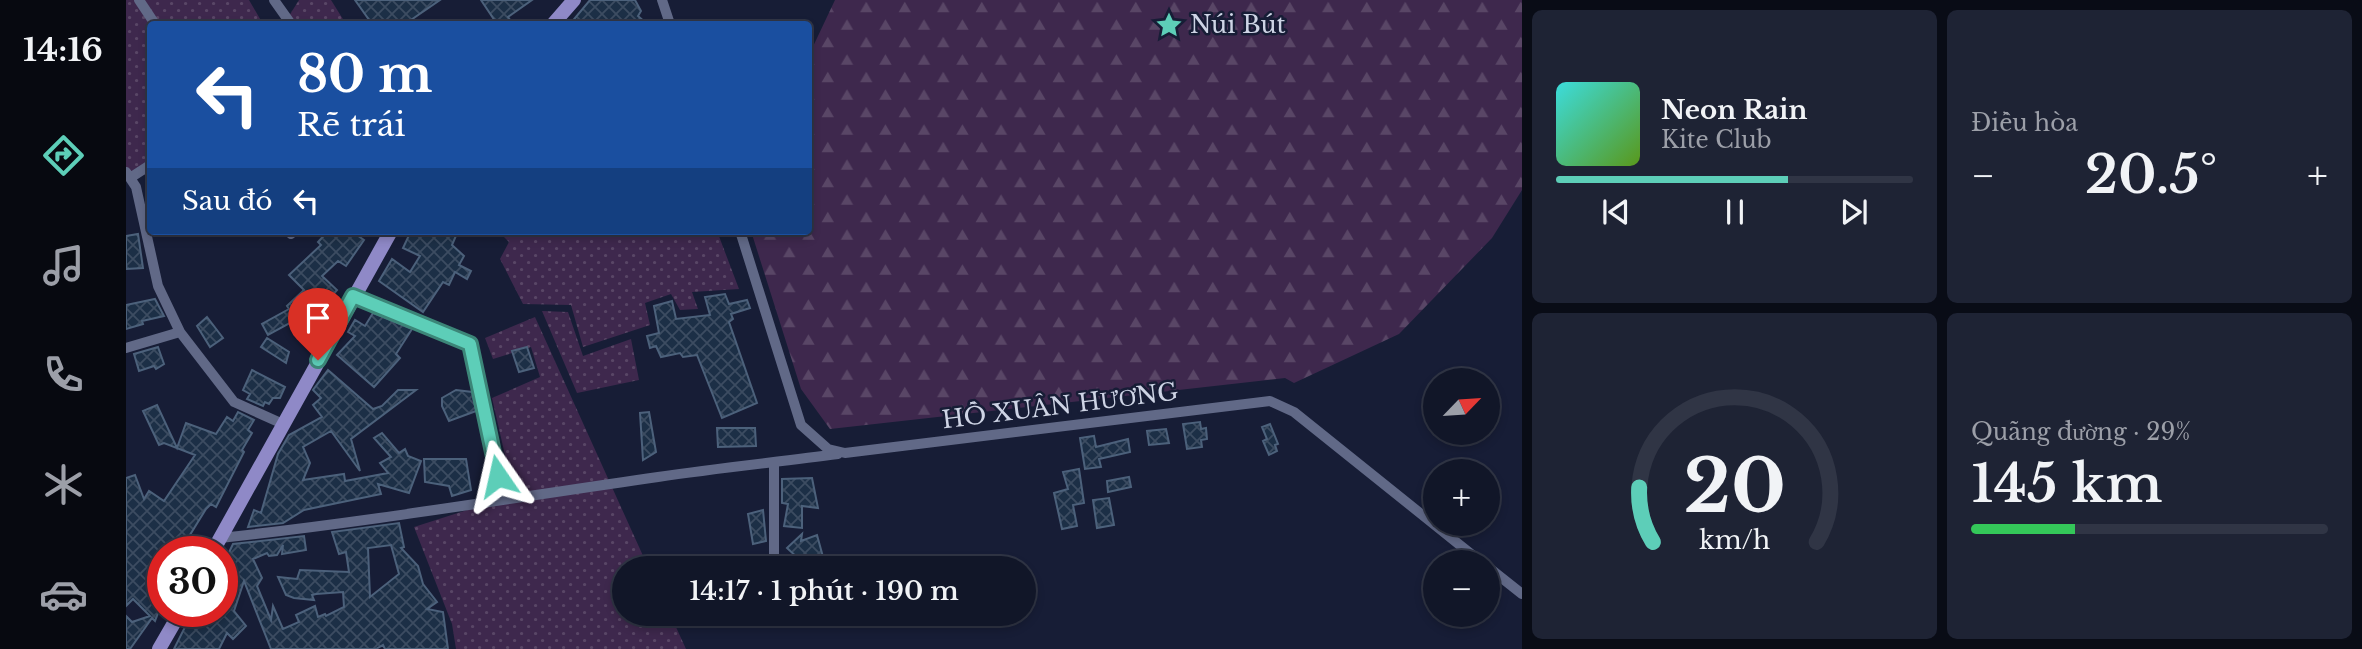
<!DOCTYPE html>
<html lang="vi">
<meta charset="utf-8">
<style>
:root{--surface:#111628;--page:#1e2334;--text:#f1f3f6;--muted:#9c9fa8;--line:#303545;--accent:#5dceb8}
body{margin:0;font-family:"Libre Baskerville",serif;background:var(--page);color:var(--text);height:100vh;display:flex;flex-direction:column;font-size:26px;white-space:nowrap}
*{box-sizing:border-box;margin:0}
p{font-size:23px;color:var(--muted)}
.icon{flex:none;width:38px;height:38px;fill:none;stroke:currentColor;stroke-width:2;stroke-linecap:round;stroke-linejoin:round}
.map{position:relative;flex:1;overflow:hidden}
.panel{display:flex;flex-direction:column;gap:10px;padding:10px;background:#090c16;width:840px}
.panel>*{flex:none}
.hud{position:absolute;left:21px;top:21px;width:665px;height:214px;border-radius:7px;box-shadow:0 4px 10px #0003,0 0 0 2px var(--line);background:#1a4fa0;color:#fff;overflow:hidden}
.needle{width:46px;rotate:65deg}
.tools{position:absolute;left:1297px;top:368px;display:grid;gap:14px}
.tools a{display:grid;place-items:center;width:77px;height:77px;border-radius:50%;background:var(--surface);box-shadow:0 4px 10px #0003,0 0 0 2px var(--line);font-size:35px}
.speed{position:absolute;left:21px;top:536px;display:flex;gap:14px;font-size:35px;font-weight:700;text-align:center}
.speed>*{display:grid;place-content:center;width:91px;height:91px;border-radius:50%;background:var(--surface);box-shadow:0 4px 10px #0003,0 0 0 2px var(--line);line-height:1}
.speed .limit{border:10px solid #d22;background:#fff;color:#111}
.pin{position:absolute;display:grid;place-items:center;width:60px;height:60px;color:#fff;margin:-72px -30px;border-radius:50% 50% 50% 0;rotate:-45deg;box-shadow:0 0 7px #0007}
.pin .icon{rotate:45deg}
.me{position:absolute;width:77px;margin:-38px;rotate:349deg;stroke-linejoin:round;filter:drop-shadow(0 0 5px #0008)}
.turn{display:flex;align-items:center;gap:24px;height:147px;padding:0 35px;font-size:32px}
.turn .icon{width:91px;height:91px;stroke-width:2.5}
.turn b{display:block;font-size:49px;line-height:60px}
.then{display:flex;align-items:center;height:66px;padding:0 35px;background:#0003;gap:14px;font-size:26px}
.big{font-size:52px;font-weight:600;line-height:1.1}
.panel .tile{flex:1;display:flex;flex-direction:column;justify-content:center;gap:10px;min-width:0;padding:0 24px;border-radius:10px;background:var(--page)}
.panel .dial{align-items:center;gap:0}
.dial svg{height:182px;overflow:visible;fill:none;stroke:var(--line);stroke-width:7;stroke-linecap:round;text-anchor:middle}
.dial text{fill:var(--text);stroke:none}
.song{display:flex;align-items:center;gap:21px}
.cover{width:84px;height:84px;border-radius:10px;background:linear-gradient(135deg,hsl(180 70% 55%),hsl(90 70% 35%))}
.played{height:7px;border-radius:4px;background:linear-gradient(90deg,var(--accent) 65%,var(--line) 65%)}
.keys{display:flex;justify-content:space-around;direction:ltr}
.heat{display:flex;justify-content:space-between;align-items:center;font-size:38px;direction:ltr}
.charge{height:10px;border-radius:5px;background:linear-gradient(90deg,#34c759 29%,var(--line) 0)}
.panel .tiles{flex:1;display:grid;gap:10px;grid-template-columns:repeat(2,1fr)}
.trip{position:absolute;left:486px;top:556px;width:424px;height:70px;border-radius:35px;background:var(--surface);box-shadow:0 4px 10px #0003,0 0 0 2px var(--line);font-weight:600;line-height:70px;text-align:center}
main{display:flex;flex:1;min-height:0}
.tabs{display:flex;flex-direction:column;width:126px;justify-content:space-around;align-items:center;background:#070910;color:var(--muted)}
.tabs .icon{width:49px;height:49px}
.tabs .active{color:var(--accent)}
.tabs b{font-size:32px;color:var(--text)}
.map>svg:first-child{display:block}
.grass{fill:url(#grass-dots)}
.forest{fill:url(#forest-firs)}
.building{fill:url(#building-cross-hatch);stroke:#4c617b;stroke-width:2;fill-rule:evenodd}
.lines{fill:none;stroke-linecap:round;stroke-linejoin:round}
.minor{stroke:#616987;stroke-width:10}
.major{stroke:#8f89c7;stroke-width:14}
.route-casing{stroke:#3c8678;stroke-width:18}
.route{stroke:#5dceb8;stroke-width:12}
.labels{text-anchor:middle;stroke-width:5;stroke-linejoin:round;paint-order:stroke}
.poi-label{font-size:24px;fill:#ced4e5;stroke:#171d36;text-anchor:start}
.street-label{font-size:24px;fill:#ced4e5;stroke:#171d36}
</style>
<main>
<nav class="tabs">
<b>14:16</b>
<svg class="icon active" aria-label="directions" viewBox="0 0 24 24"><path d="M12 3l9 9-9 9-9-9zM9 14v-3h6M13 9l2 2-2 2"/></svg>
<svg class="icon" aria-label="music" viewBox="0 0 24 24"><path d="M9 18V5l10-2v13"/><circle cx="6" cy="18" r="3"/><circle cx="16" cy="16" r="3"/></svg>
<svg class="icon" aria-label="phone" viewBox="0 0 24 24"><path d="M5 4h4l2 5-3 2q2 4 5 5l2-3 5 2v4C11 20 4 13 5 4z"/></svg>
<svg class="icon" aria-label="climate" viewBox="0 0 24 24"><path d="M12 3v18M4 7l16 10M4 17L20 7"/></svg>
<svg class="icon" aria-label="car" viewBox="0 0 24 24"><path d="M5 17H2v-5l4-1 3-4h7l3 4 3 1v5h-3M9 17h6M6 11h13"/><circle cx="7" cy="17" r="2"/><circle cx="17" cy="17" r="2"/></svg>
</nav>
<div class="map">
<svg width="1396" height="649" viewBox="0 0 1396 649">
<defs>
<pattern id="grass-dots" width="8" height="8" patternUnits="userSpaceOnUse" patternTransform="scale(1.75)"><rect width="8" height="8" fill="#3e284d"/><path d="M2 2h.1M6 6h.1" fill="none" stroke="#594666" stroke-width="1.8" stroke-linecap="round"/></pattern>
<pattern id="forest-firs" width="22" height="20" patternUnits="userSpaceOnUse" patternTransform="scale(1.75)"><rect width="22" height="20" fill="#3e284d"/><path d="M5 1l3.5 6h-7zM16 11l3.5 6h-7z" fill="#594666"/></pattern>
<pattern id="building-cross-hatch" width="8" height="8" patternUnits="userSpaceOnUse" patternTransform="scale(1.75)"><rect width="8" height="8" fill="#1c2f46"/><path d="M0 0l8 8M0 8l8-8" fill="none" stroke="#3c4c61"/></pattern>
</defs>
<rect width="100%" height="100%" fill="#171d36"/>
<path class="grass" d="M0,0H123L137,24H24V176L0,170Z
M173,0H205L220,24H158Z
M372,231H591L613,289L566,292L572,309L554,310L545,294L519,303L524,325L457,347L445,305L397,304L374,259L383,242Z
M416,311L442,312L457,356L505,339L513,380L451,393Z
M409,317L523,569H499V614H544L560,649H330L326,624L288,527L388,495L366,398L414,377L405,347L367,359L359,338Z"/>
<path class="forest" d="M709,0H1396V190L1366,238L1273,334L1168,383L1159,378L704,429L675,389L625,231H682L683,55Z"/>
<path class="building" d="M229,0H314L279,24H246Z
M355,0H406L382,17L387,24H371Z
M464,0H509L515,11L512,16L521,24H444Z
M202,231H225L238,240L220,266L212,261L196,276L211,290L200,303L202,305L176,326L171,319L142,335L136,324L163,309L161,306L178,290L163,275L195,245L192,242Z
M285,231H332L326,245L338,256L333,265L345,271L341,279L329,272L323,285L317,282L297,312L253,281L266,259L284,272L294,256L277,248Z
M12,234L17,268L0,269V236Z
M599,294L603,304L621,300L624,308L605,314L607,319L603,322L631,403L596,418L571,355L557,357L554,353L535,357L530,346L524,348L521,336L533,333L528,306L546,301L550,319L584,315L579,297Z
M29,299L38,316L16,321L17,324L0,329V305Z
M247,313L286,329L270,354L274,358L248,387L211,355L229,336L222,332L229,320L239,326Z
M81,317L97,338L84,347L71,326Z
M141,338L163,352L160,363L135,347Z
M32,347L38,364L30,369L28,366L13,371L8,354Z
M401,347L408,368L393,372L386,351Z
M126,370L159,387L154,398H147L143,404L139,402L137,406L121,399L124,394L117,390Z
M202,370L247,409L256,406L272,390H290L225,439L234,471L205,431L177,447L184,463L177,480L218,474L219,481L262,473L254,463L265,457L248,438L256,433L273,453L279,449L282,456L295,461L283,493L252,484L255,494L178,510L157,523L122,527L128,510L135,513L152,454L163,435L196,417L187,405L195,398L187,390Z
M330,390L346,392L350,411L323,421L316,406V398Z
M31,405L51,448L60,423L90,434L101,417L107,421L112,412L128,420L122,430L126,433L116,450L118,452L90,507L85,504L80,509L54,551H37V588L33,593L37,600L29,621L26,618L4,649H0V616L6,622L24,616L7,599L0,606V478L9,475L18,499L23,491L38,501L69,455L38,443L33,445L17,411Z
M523,412L530,452L517,460L514,413Z
M1074,422L1075,429L1080,428L1081,439L1075,440L1076,447L1061,449L1057,424Z
M1144,424L1152,444L1149,445L1151,451L1143,455L1137,441L1141,439L1136,427Z
M591,428H629L630,446L592,447Z
M1040,429L1043,443L1023,445L1021,431Z
M968,436L970,447L1002,439L1004,452L973,459L975,467L959,469L954,438Z
M298,459H340L345,490L326,496L323,486L299,482Z
M953,469L958,503L947,505L951,526L936,529L928,493L942,489L937,472Z
M1003,477L1005,487L982,492L981,481Z
M686,478L692,508L676,506V528L658,526L662,504L656,503V479Z
M983,498L988,525L971,528L967,500Z
M637,510L640,541L627,544L622,514Z
M273,523L278,547L275,548L292,566L297,584L311,602L301,609L317,612L322,649H259L257,645L250,649H145L118,581L108,611L120,626L107,639L101,633L93,649H48L59,627L73,611H96V567L107,544L178,536L180,550L156,554L157,545L151,555L143,556L141,553L127,559L136,578L131,586L145,620L147,606L157,629L173,622L170,615L189,606L192,617L199,614L200,616L218,607L217,592L190,594L186,595L188,600L168,598L160,595L152,577L171,579L174,570L223,572L220,552L213,554L206,532ZM265,545L273,574L244,597L242,548Z
M676,534L675,541L691,535L697,557L675,566L673,559L661,548Z"/>
<g class="lines">
<path class="minor" d="M13,0L29,24
M148,0L165,24
M536,0L544,24
M0,172L10,187L32,286L54,332L108,402L157,424
M4,178L24,165
M164,231L165,234
M614,231L675,425L702,449L719,453L1144,401L1168,412L1355,562
M227,296L344,344L377,500
M0,348L54,332
M648,463V569
M94,538C241,522 386,498 532,477C592,468 652,462 712,454
M1362,567L1396,594"/>
<path class="major" d="M427,24L448,0
M87,551L265,231
M33,649L55,611"/>
</g>
<g class="lines">
<g class="route-casing">
<path id="route" d="M192,360L227,296L344,344L372,476"/>
</g>
<use href="#route" class="route"/>
</g>
<defs>
<g id="sight-bare" transform="scale(2.1)"><path d="M0-6L1.8-2.2L6-1.7L2.9 1.2L3.7 5.4L0 3.3L-3.7 5.4L-2.9 1.2L-6-1.7L-1.8-2.2Z" fill="#5dceb8" stroke="#171d36" stroke-width="2.5" paint-order="stroke"/></g>
</defs>
<g fill-rule="evenodd">
<use href="#sight-bare" x="1043" y="25"/>
</g>
<g class="labels">
<g class="poi-label">
<text x="1064" y="33">Núi Bút</text>
</g>
<g class="street-label">
<text transform="translate(934 406) rotate(-7)" y="8">HỒ XUÂN HƯƠNG</text>
</g>
</g>
</svg>
<div class="tools">
<a><svg class="needle" viewBox="-14 -14 28 28"><path d="M0-13l5 13h-10z" fill="#e53935"/><path d="M0 13l5-13h-10z" fill="#9c9fa8"/></svg></a>
<a>+</a>
<a>−</a>
</div>
<div class="speed"><div class="limit">30</div></div>
<div class="pin" style="left:192px;top:360px;background:#d93025"><svg class="icon" aria-label="arrive" viewBox="0 0 24 24"><path d="M6 21V4h12l-3 4 3 4H6"/></svg></div>
<svg class="me" style="left:372px;top:476px" viewBox="-20 -20 40 40"><path d="M0-17L14 15 0 8-14 15z" fill="#5dceb8" stroke="#fff" stroke-width="4"/></svg>
<div class="trip">14:17 · 1 phút · 190 m</div>
<div class="hud">
<div class="turn"><svg class="icon" aria-label="left" viewBox="0 0 24 24"><path d="M17 20v-9H6M10 6l-5 5 5 5"/></svg><div><b>80 m</b>Rẽ trái</div></div>
<div class="then">Sau đó<svg class="icon" aria-label="left" viewBox="0 0 24 24"><path d="M17 20v-9H6M10 6l-5 5 5 5"/></svg></div>
</div>
</div>
<section class="panel">
<div class="tiles">
<div class="tile">
<div class="song"><i class="cover"></i><div><b>Neon Rain</b><p>Kite Club</p></div></div>
<div class="played"></div>
<div class="keys"><svg class="icon" aria-label="previous" viewBox="0 0 24 24"><path d="M18 5L8 12l10 7zM5 5v14"/></svg><svg class="icon" aria-label="pause" viewBox="0 0 24 24"><path d="M8 5v14M16 5v14"/></svg><svg class="icon" aria-label="next" viewBox="0 0 24 24"><path d="M6 5l10 7-10 7zM19 5v14"/></svg></div>
</div>
<div class="tile"><p>Điều hòa</p>
<div class="heat"><a>−</a><b class="big">20.5°</b><a>+</a></div>
</div>
<div class="tile dial"><svg viewBox="0 0 100 80">
<path d="M14 69A42 42 0 1 1 86 69"/>
<path d="M14 69A42 42 0 0 1 8 45" stroke="#5dceb8"/>
<text x="50" y="56" font-size="32" font-weight="700">20</text>
<text x="50" y="72" font-size="11">km/h</text>
</svg></div>
<div class="tile"><p>Quãng đường · 29%</p><b class="big">145 km</b><div class="charge"></div></div>
</div>
</section>
</main>
